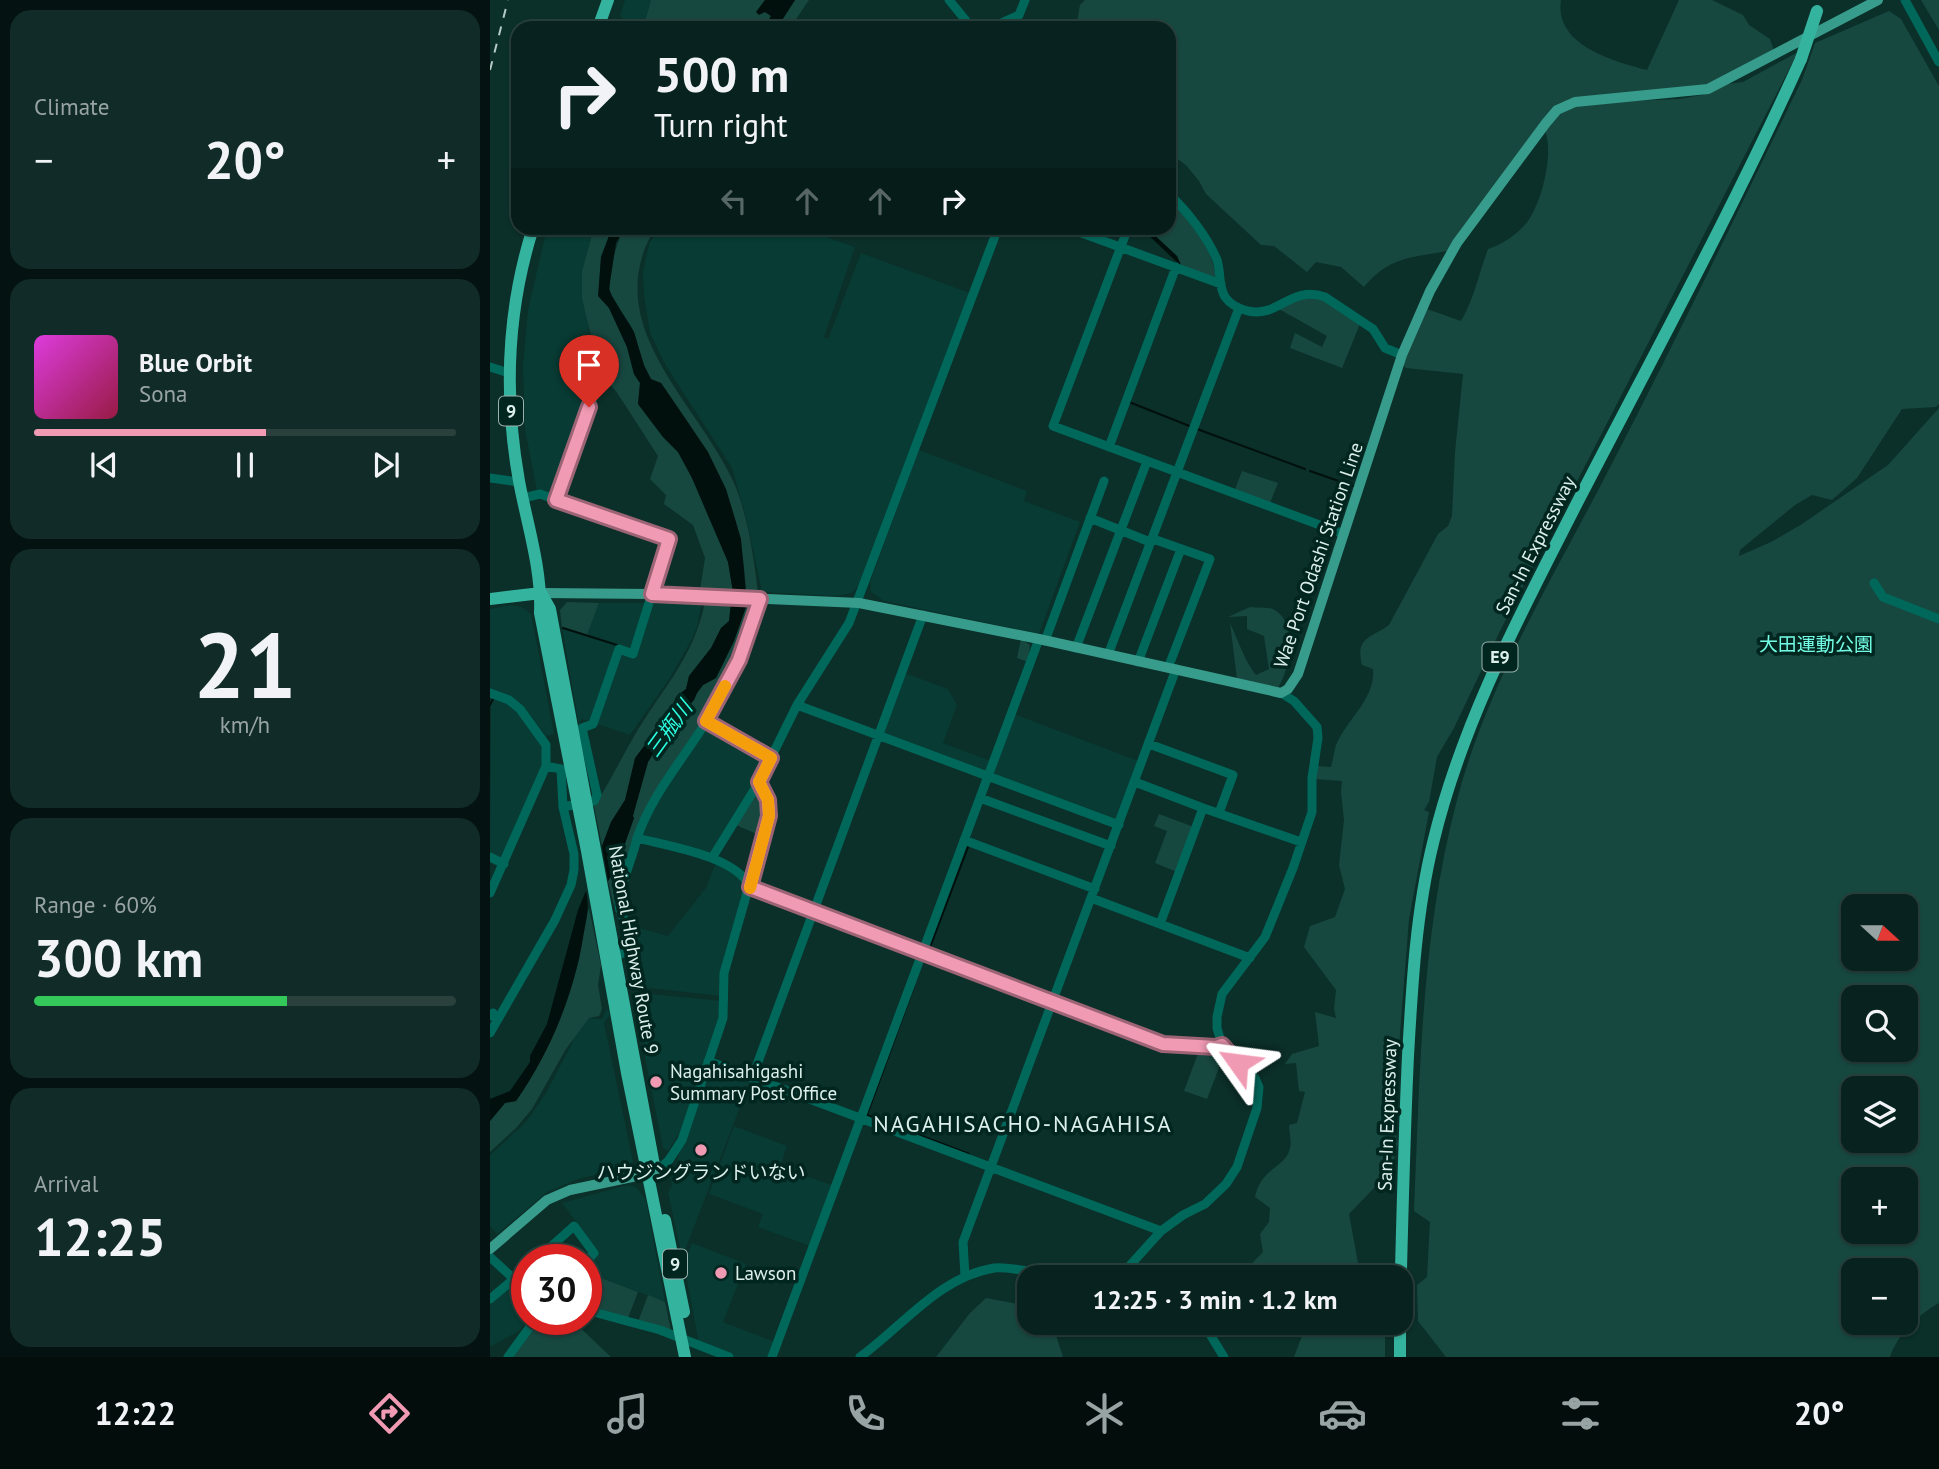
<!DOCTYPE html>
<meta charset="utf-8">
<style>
:root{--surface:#08231f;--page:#112b28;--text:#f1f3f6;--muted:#98a4a4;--line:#29403d;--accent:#f19ab4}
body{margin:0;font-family:"PT Sans","Noto Sans JP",sans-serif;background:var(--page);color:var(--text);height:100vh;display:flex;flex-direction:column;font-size:26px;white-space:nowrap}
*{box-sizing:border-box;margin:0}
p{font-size:23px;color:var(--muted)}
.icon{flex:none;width:38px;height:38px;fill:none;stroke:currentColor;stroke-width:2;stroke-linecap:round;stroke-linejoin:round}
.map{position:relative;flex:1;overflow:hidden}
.sheet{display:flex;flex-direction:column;gap:10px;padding:10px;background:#041311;width:490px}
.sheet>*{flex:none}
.banner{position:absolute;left:21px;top:21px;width:665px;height:214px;border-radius:21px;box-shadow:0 2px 5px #0004,0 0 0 2px var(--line);background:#08231f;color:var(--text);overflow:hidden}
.needle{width:46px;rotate:111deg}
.controls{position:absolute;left:1351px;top:894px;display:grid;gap:14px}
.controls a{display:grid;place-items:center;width:77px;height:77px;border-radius:14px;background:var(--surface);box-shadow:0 2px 5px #0004,0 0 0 2px var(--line);font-size:35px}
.speed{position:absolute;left:21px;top:1244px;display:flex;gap:14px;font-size:35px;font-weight:700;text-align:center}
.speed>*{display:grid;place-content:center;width:91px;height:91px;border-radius:50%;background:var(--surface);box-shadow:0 2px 5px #0004,0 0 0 2px var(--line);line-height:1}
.speed .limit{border:10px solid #d22;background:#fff;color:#111}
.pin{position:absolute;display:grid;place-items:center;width:60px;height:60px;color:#fff;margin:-72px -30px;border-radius:50% 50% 50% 0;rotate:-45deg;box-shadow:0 0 7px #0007}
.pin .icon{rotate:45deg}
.me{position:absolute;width:77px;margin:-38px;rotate:301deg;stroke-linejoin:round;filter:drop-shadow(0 0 5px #0008)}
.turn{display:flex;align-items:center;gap:24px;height:147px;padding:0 28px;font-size:32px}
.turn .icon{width:91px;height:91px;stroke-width:2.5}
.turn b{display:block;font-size:49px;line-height:60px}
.lanes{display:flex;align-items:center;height:66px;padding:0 28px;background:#0003;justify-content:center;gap:35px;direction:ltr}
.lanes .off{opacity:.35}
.big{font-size:52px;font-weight:600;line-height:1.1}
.sheet .card{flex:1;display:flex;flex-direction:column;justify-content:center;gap:10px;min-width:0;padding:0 24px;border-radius:21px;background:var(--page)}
.sheet .dial{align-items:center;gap:0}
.dial b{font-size:91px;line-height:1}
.song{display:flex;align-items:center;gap:21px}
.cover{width:84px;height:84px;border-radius:10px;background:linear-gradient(135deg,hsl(300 70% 55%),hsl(340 70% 35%))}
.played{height:7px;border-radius:4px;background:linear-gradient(90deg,var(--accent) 55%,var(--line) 55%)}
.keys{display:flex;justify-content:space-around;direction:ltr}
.heat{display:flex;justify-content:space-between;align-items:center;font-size:38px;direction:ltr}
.charge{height:10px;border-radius:5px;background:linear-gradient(90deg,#34c759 60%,var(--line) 0)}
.trip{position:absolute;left:527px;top:1265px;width:396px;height:70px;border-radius:21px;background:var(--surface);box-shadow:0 2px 5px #0004,0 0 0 2px var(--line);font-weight:600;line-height:70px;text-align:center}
.menu{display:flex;height:112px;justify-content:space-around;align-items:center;background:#030e0c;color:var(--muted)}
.menu .icon{width:49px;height:49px}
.menu .selected{color:var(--accent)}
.menu b{font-size:32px;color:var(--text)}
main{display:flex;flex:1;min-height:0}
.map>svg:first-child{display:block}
.built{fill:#083b33}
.green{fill:#174840;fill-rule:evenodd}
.water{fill:#01100d}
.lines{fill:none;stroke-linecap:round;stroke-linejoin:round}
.stream{stroke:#01100d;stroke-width:2}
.minor{stroke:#00685b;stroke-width:9}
.major{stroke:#389c8c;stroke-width:10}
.highway{stroke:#34b39f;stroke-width:12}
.rail{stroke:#b5cbc7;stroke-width:2;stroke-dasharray:9 9;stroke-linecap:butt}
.highway-bridge{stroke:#34b39f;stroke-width:12}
.route-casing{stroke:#9d6475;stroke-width:18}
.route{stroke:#f19ab4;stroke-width:12}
.slow{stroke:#f59e0b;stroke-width:12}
.poi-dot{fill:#f19ab4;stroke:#01251f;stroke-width:2.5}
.labels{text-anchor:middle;stroke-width:7;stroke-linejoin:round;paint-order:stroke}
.shield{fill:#01251f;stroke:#9ab2ae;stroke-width:2}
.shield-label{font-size:18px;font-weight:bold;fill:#dcefeb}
.street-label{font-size:19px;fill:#dcefeb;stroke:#01251f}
.park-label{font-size:19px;fill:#73fce4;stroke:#01251f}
.poi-label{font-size:19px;fill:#dcefeb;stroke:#01251f;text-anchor:start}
.water-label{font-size:21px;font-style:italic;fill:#2cfee1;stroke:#01251f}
.quarter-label{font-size:23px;letter-spacing:2px;fill:#dcefeb;stroke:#01251f}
</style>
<main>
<section class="sheet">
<div class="card"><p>Climate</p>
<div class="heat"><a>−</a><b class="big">20°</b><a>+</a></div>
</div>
<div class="card">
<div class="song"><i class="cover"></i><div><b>Blue Orbit</b><p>Sona</p></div></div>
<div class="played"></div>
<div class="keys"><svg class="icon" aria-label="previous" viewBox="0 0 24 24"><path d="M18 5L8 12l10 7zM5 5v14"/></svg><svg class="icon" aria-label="pause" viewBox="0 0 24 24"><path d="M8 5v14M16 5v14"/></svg><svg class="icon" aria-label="next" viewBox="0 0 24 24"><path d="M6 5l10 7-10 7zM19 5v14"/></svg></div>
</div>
<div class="card dial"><b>21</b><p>km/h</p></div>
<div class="card"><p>Range · 60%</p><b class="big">300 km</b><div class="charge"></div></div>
<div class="card"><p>Arrival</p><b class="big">12:25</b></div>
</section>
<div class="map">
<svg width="1449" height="1357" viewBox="0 0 1449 1357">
<rect width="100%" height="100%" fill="#0b2f29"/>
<path class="built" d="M135,0H161L154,25L138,28L130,16Z
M57,228H104L92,271L99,332L110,375L68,489L60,496L47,491L35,430L33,365L38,310Z
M169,228H310L365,247L334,337L338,339L371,253L480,293L370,584L361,593L347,596L272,592L256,517L242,468L176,366L160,333L154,295L153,272L159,244Z
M429,450L537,491L534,501L590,522L549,634L394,601L381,592L380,582Z
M165,600L212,601L207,627L202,639L180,678L140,735L107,724L131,653L143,656L159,609Z
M109,603H155L141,650L128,645L100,722L91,719L89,726L72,628L97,635Z
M21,605L32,607L41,614L64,734L56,736L31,703L0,689V609Z
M415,673L458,689L467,705L453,743L501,761L496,774L392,733Z
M1,696L24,707L53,747L54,765L13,857L9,858L0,854Z
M524,714L651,762L628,822L501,775Z
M220,725L275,757V761L248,815L228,846L219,854L149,834L155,819L215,726Z
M226,862L255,882L231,996L141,986L136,964L150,953L152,946L143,926L178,936L216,888Z
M142,992L232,1001L230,1013L190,1132L178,1151L173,1148Z
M96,1007L99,1018L112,1019L117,1008L120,1014L114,1023L143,1161L142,1166L88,1179L57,1192L7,1234L0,1226V1155L36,1122L56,1093L81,1045Z
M220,1064L260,1081L192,1258L178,1192L182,1186L181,1177Z
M244,1126L297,1146L290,1167L342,1185L320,1246L268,1227L273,1214L219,1194Z
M137,1185L146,1187L156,1200L175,1302L96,1272V1268L109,1252L72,1203Z
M202,1243L256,1264L233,1322L285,1342L279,1357H244L209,1344L194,1264Z
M18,1287L37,1299L38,1320L29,1331L0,1347V1302Z"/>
<path class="green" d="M161,0H275L266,13L275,12L281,16L274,28H142L154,25Z
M305,0H319L300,28H287Z
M595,0H1071C1064,45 1123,61 1157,70L1189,0H1222L1253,15L1259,25L1280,39L1284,51L1211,87L1080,99L957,251C921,258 900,256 874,287L851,267L826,262L817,272L784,246L771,245L716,194L709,181L696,165L679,153V28H586L590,5Z
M1431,0H1449V30Z
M1399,11L1411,19L1449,86V404L1446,407L1412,409L1367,478L1342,500L1322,495L1305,505L1250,550L1249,556L1281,542L1312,524L1398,465L1449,408V1303C1429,1314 1407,1335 1400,1357H956L928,1321L927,1285L937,1277L940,1222L924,1211C930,1072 931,936 967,800C996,688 1061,581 1114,479C1183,347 1247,213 1312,80L1325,43ZM1363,906H1416V959H1363ZM1363,998H1416V1050H1363ZM1363,1088H1416V1141H1363ZM1363,1180H1416V1232H1363ZM1363,1270H1416V1323H1363Z
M1308,52L1010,631L964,728L947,757L939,802L934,810L939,812L919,919L903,1123L908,1143L899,1180L884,1188L859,1214L868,1263V1277L748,1278L773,1252L770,1234L779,1222L780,1208L765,1197C771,1167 796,1168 800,1148C802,1142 799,1132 799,1125L807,1123L815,1092L809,1091L806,1063L795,1064L802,1054L829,1046L825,1012L846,1018L844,1009L846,990L814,947L820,926L845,917L855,889L849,865L854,820L851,792L852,781L824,779L826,766L841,767C843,760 844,752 846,745C857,719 886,698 883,669L872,665C865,637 881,638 899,625L948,534L958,526L962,516L965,452L973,374L916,368L913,365L937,309L971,321C984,299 989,273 998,249C1013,244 1028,234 1038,221C1052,201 1064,153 1055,131L1068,115L1094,103L1189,99L1212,95L1237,84L1253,82Z
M679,198C699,221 724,249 726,280L692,267L657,228H679Z
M104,228H122L111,257L109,296L119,308L137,347L144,374L150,383L148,404L173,437L188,452L202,478L238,562L243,592L210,590L215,558L203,525L174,504L176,495L160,479L168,456L126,391L110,375L92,298V271Z
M134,228H165C107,325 208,402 244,483C258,515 264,559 268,593H256C252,500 222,457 171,383C167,382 164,382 161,379C149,365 150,344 142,328C136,316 122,304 120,291C117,274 127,243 134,228Z
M830,296L870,324L852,368L800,348L805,333L832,347L837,336L789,309L804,301Z
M752,471L788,483L780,503L744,492Z
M77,602L109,603L97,635L72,628L70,610Z
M215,602L241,603L239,621L231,628L221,648L199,676L196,689L186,697L182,709L146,758L135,800L121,822L112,846L104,806C119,784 129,762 142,740C170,690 203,661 215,602Z
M257,604H265L257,635L222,708L165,794L134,872L124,906L118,881L126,869L144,818L142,817L158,762L183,723L204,700L207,693L213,685L226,678L244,641Z
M760,607C767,608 778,607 783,609C809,622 800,669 788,688L747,679L740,623C748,640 755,662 766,675L779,669L774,636L757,629V616L738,617Z
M531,639L540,645L538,662L527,658Z
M268,788L276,809L269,835L246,825Z
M669,814L704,827L687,872L665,863L677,831L664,826Z
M99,908L111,965L108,985L112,1009L109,1016L99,1018L76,1049L42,1109L26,1128L0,1152V1121L15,1103L26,1101C55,1060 73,1015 87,967C93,948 92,926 99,908Z
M710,1048L735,1052L717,1099L694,1091Z
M96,1272L148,1292L138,1318L96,1308Z
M158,1295L175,1302L181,1331L148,1322Z
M496,1298L539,1306V1323H562L573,1357H446L480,1313Z
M51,1320L59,1322L82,1320L121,1357H23Z
M817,1323H895V1357H804Z"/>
<path class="water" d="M275,0H305L287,28H274L281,16L275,12L269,15L266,12Z
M122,228H134L126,243L124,256L119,289L122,296L144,332L154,365L161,379L171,383L197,421L218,452L236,489L251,539L256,593L243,592L238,562L202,478L188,452L173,437L148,404L150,383L144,374L137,347L119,308L108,296L111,257Z
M651,228H657L687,256L692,267Z
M241,603L257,604L244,641L226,678L213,685L207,693L204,700L183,723L158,762L143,816L144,818L126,869L118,881L112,846L121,822L135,800L145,758L182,709L186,697L196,689L199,676L221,648L231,628L239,621Z
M96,891C100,909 96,920 93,938C83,997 60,1052 26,1101L15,1103L0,1121V1099L20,1091L40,1062V1056L57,1024L88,910Z"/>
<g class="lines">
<path class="stream" d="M639,402L702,427
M707,429L815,469
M820,471L863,486
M73,628L127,645
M0,705L3,699
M439,950L478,847
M424,986L377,1115L479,1154"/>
<path class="minor" d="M459,0L482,28
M1415,0L1449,62
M500,28L529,15L535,0
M679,194C697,211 717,236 727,260C731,271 728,286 735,297C740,304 750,309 758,311C789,318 800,285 835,297L883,329L895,348L912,355
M578,228L731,284
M638,228L563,426L854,534
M0,367L19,373
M619,447L686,267
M0,478L29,482
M33,498L50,494L179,539L143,654L129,649L103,724L92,728L107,795L104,801L73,807
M66,500L106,390
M600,518L660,542L666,540L720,559L678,668
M1384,583L1393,597L1449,619
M555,641L614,481
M586,648L656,464
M618,655L749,308
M648,662L691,549
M0,693L19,700L30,709L56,745V766L0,893
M307,705L629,825
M217,721L281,758
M659,744L743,775L729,813
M645,782L713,808L670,924
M490,798L621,846
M713,808L811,842
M147,838C162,794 192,761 216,722C239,683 257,643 270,599
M474,840L605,889
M0,857L14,864
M222,858L269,782L307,705L359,623L508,228
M601,898L760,958
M126,955C133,954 142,952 144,944C146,933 128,917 129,903C130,884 143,858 147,838C178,846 246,856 260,887L673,1044L726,1047L732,1045
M0,1016L3,1013
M0,1033L65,920L81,885L84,870V854L73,807L71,769L56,766
M218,1061L671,1231
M262,1078L433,615
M166,1172L179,1160L192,1140L233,1018L234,973L279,816L278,800L269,782
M0,1257L37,1291
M46,1260L84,1226L104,1253L96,1262
M641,1267L657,1278
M475,1276L473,1242L686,669
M0,1299L37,1268
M96,1310L170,1330L239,1357
M713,1323L734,1357
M18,1357L45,1320
M282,1357L549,639
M370,1357C413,1326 449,1277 504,1268C513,1267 523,1269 531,1270C563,1273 602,1282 634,1272L671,1231L693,1215L715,1204L736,1184L747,1167L767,1108L769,1087L765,1078L732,1045L727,1028V1017L732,994L775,937L803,868L822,812V778L828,738L827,727L804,701L791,693"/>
<path class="major" d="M51,593L162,594L369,603L549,639L791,693L798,689L808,674L912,355L940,291L967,243L1056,123L1067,110L1085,102L1218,89L1388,0
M0,1249L57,1200L80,1190L166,1172"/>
<path class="highway" d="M108,28L118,0
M43,228C17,310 14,397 29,481C37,524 52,569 50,613L97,851L137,1073L195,1357
M51,593L60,609L164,1165
M0,599L51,593
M175,1220L194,1312
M910,1311C912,1226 914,1141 918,1056C922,985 926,912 943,843C972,722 1031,613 1087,503C1163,356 1243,210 1311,59
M910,1323V1357"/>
<path class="rail" d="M0,70L18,0"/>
<path class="highway-bridge" d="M1311,59L1327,11"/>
</g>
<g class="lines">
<g class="route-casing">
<path id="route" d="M99,407L66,500L179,539L162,594L270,599L249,660L216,721L281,758L269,782L278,800L279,816L260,887L673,1044L726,1047L732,1045L748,1063"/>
</g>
<use href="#route" class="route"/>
<path class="slow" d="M235,686L216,721L281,758L269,782L278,800L279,816L260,888"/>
</g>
<g class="poi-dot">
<circle cx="166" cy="1082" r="7"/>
<circle cx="211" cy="1150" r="7"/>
<circle cx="231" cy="1273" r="7"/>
</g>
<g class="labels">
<g class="shield">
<rect x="9" y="396.5" width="24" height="29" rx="5"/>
<rect x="992.5" y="642.5" width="35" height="29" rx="5"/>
<rect x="173" y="1249.5" width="24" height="29" rx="5"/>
</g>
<g class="shield-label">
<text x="21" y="417">9</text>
<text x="1010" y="663">E9</text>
<text x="185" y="1270">9</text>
</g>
<g class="street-label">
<text transform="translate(1045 545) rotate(-63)" y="7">San-In Expressway</text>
<text transform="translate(828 555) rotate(-71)" y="7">Wae Port Odashi Station Line</text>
<text transform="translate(144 950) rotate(80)" y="7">National Highway Route 9</text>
<text transform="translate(897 1115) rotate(-88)" y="7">San-In Expressway</text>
</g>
<g class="park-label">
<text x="1326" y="651">大田運動公園</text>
</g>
<g class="poi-label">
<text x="180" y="1078">Nagahisahigashi<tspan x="180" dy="22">Summary Post Office</tspan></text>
<text x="211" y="1179" text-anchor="middle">ハウジングランドいない</text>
<text x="245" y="1280">Lawson</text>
</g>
<g class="water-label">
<text transform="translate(179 729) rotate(-54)" y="7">三瓶川</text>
</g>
<g class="quarter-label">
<text x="533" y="1132">NAGAHISACHO-NAGAHISA</text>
</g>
</g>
</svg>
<div class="controls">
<a><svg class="needle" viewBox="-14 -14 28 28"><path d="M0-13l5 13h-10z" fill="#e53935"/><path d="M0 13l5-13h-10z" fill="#98a4a4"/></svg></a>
<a><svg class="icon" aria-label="search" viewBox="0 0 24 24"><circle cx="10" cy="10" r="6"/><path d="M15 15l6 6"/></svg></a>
<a><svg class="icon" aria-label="layers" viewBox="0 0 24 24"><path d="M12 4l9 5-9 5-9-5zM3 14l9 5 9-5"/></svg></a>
<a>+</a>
<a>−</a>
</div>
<div class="speed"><div class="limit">30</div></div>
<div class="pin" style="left:99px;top:407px;background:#d93025"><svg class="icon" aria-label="arrive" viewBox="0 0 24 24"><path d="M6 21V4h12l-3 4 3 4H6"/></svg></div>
<svg class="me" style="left:748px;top:1063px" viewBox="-20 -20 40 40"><path d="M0-17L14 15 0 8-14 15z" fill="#f19ab4" stroke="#fff" stroke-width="4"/></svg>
<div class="trip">12:25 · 3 min · 1.2 km</div>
<div class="banner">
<div class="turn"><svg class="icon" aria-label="right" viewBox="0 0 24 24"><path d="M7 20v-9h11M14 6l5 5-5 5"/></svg><div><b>500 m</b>Turn right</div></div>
<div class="lanes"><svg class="icon off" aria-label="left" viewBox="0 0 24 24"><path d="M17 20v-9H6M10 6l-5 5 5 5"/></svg><svg class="icon off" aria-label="ahead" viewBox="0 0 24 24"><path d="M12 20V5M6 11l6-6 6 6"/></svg><svg class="icon off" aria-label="ahead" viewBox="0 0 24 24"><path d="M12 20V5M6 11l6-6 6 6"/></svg><svg class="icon" aria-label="right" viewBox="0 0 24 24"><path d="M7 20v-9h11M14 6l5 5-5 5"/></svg></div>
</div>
</div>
</main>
<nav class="menu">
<b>12:22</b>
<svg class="icon selected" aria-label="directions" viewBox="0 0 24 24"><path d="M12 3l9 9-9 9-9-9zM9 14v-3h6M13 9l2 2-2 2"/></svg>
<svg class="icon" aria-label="music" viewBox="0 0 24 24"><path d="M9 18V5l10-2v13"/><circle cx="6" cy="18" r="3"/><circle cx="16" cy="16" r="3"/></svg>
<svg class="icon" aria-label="phone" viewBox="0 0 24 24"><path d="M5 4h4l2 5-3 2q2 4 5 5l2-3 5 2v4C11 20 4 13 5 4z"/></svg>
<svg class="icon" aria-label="climate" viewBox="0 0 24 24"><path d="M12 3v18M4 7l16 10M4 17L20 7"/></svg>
<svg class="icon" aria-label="car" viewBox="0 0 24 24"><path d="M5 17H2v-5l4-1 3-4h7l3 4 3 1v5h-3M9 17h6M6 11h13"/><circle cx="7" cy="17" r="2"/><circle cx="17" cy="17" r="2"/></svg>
<svg class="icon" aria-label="filters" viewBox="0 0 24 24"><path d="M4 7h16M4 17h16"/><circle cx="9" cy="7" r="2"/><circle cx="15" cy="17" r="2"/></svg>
<b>20°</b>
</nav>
